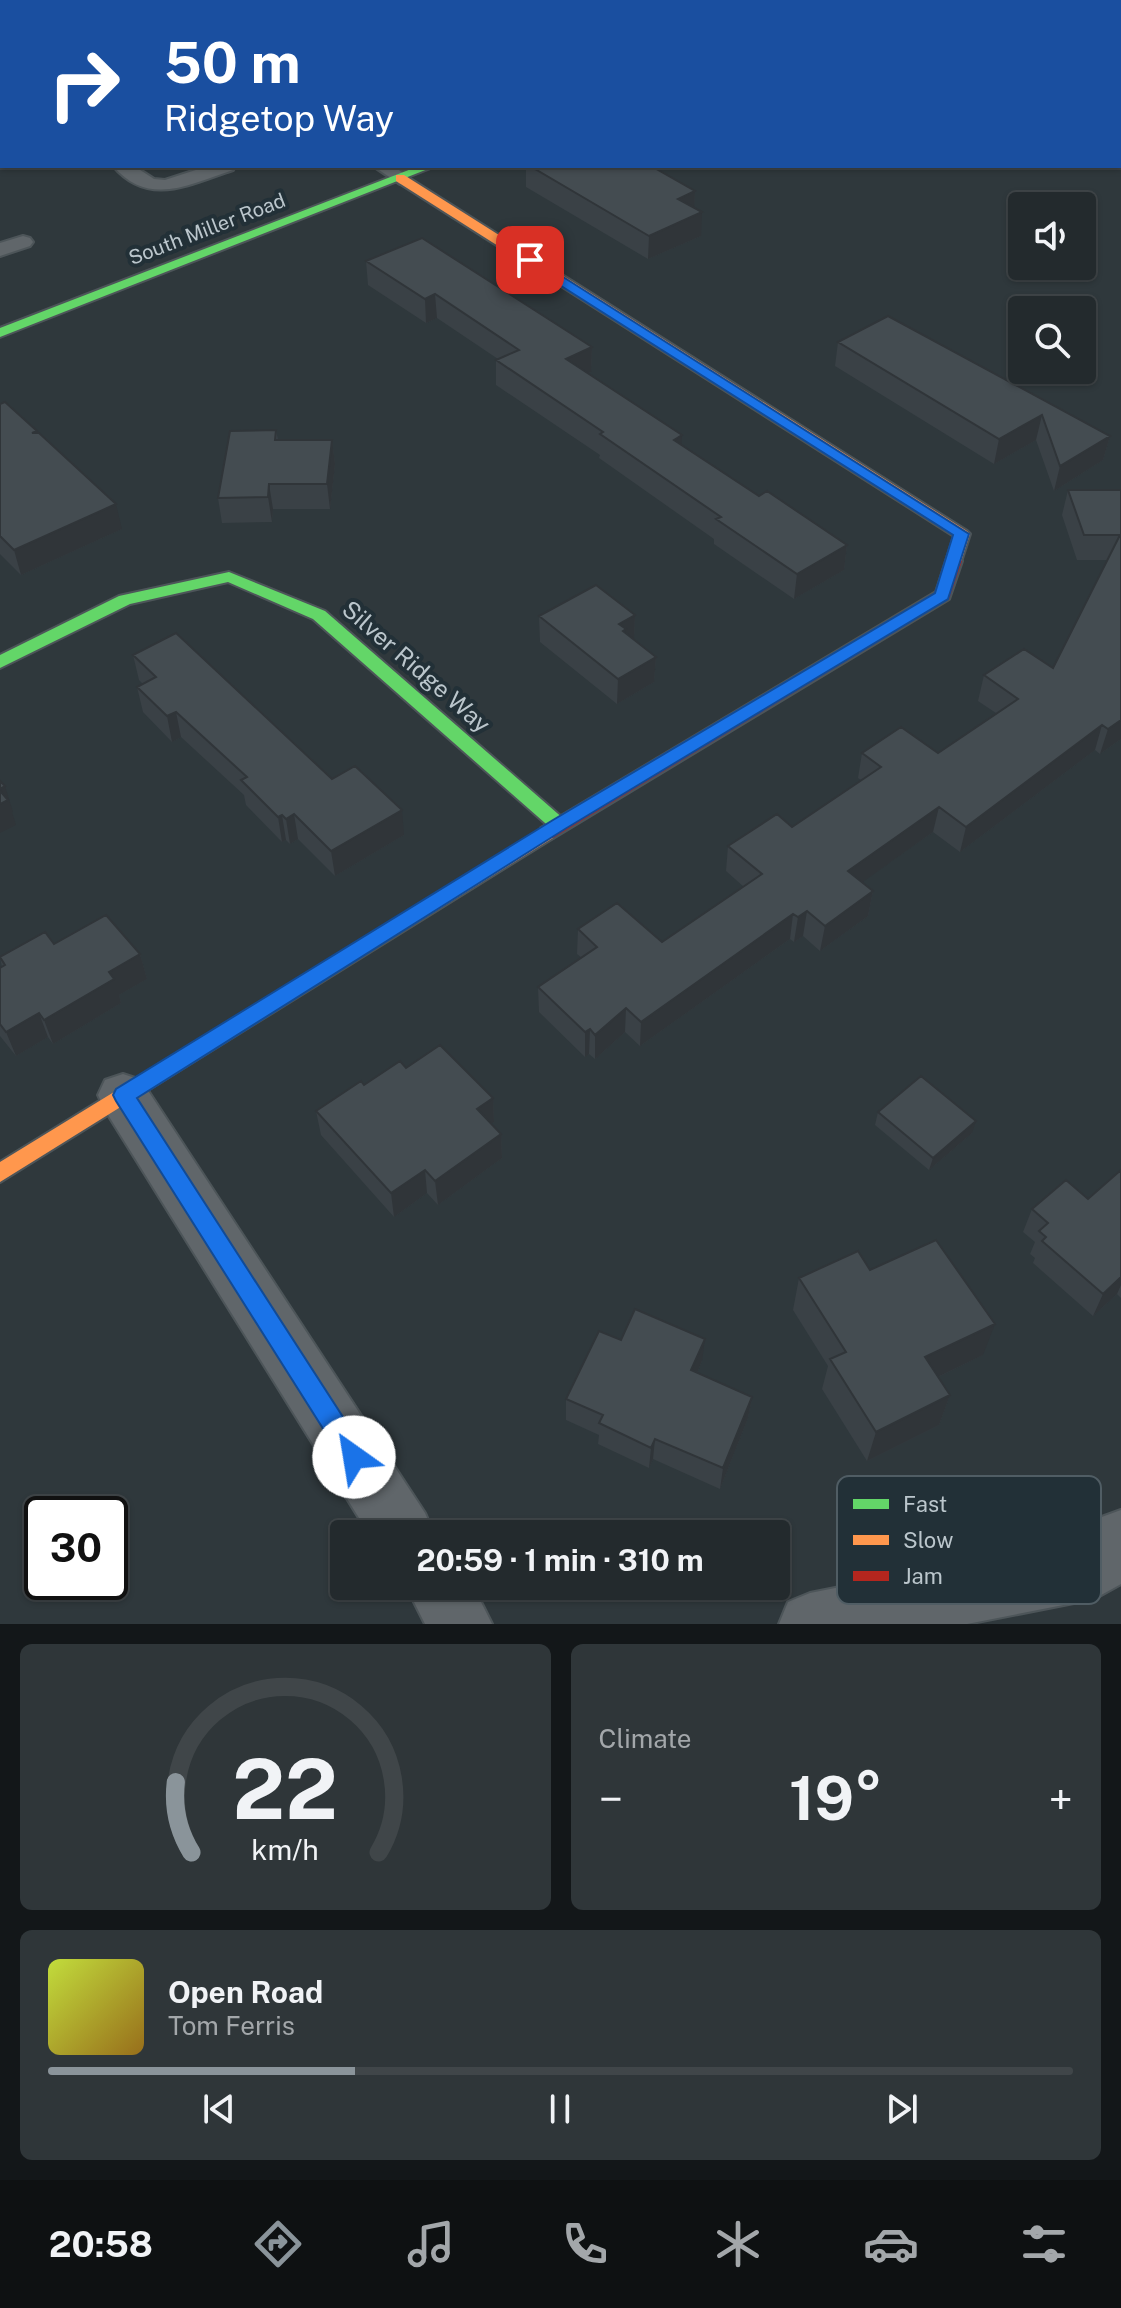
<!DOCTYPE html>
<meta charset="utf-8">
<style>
:root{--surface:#232a2d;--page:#2f3639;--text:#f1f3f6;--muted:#a3a7aa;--line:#404649;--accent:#8a949a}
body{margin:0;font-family:"Public Sans",sans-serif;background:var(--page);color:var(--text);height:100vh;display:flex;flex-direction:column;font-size:30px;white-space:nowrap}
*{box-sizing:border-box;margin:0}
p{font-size:26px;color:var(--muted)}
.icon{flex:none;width:44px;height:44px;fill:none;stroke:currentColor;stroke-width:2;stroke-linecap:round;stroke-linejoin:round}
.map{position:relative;height:1624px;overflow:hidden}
.side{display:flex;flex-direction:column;gap:20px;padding:20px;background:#131719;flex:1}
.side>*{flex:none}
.hud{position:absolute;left:0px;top:0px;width:1122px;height:168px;box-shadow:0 2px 6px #0004,0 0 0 2px var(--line);background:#1a4fa0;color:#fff;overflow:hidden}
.buttons{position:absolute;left:1008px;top:192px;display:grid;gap:16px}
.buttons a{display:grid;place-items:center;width:88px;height:88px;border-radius:8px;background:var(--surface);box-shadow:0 2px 6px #0004,0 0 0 2px var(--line);font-size:40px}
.speed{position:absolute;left:24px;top:1496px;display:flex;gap:16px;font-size:40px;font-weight:700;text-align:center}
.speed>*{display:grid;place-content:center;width:104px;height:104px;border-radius:50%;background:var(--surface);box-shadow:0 2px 6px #0004,0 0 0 2px var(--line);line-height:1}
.speed .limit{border:4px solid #111;border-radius:12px;background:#fff;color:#111}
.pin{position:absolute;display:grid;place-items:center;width:68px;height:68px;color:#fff;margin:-34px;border-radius:16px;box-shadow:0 4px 12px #0006}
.me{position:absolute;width:88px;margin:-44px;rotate:328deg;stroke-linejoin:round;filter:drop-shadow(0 0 6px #0008)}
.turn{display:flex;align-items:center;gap:28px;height:168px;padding:0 32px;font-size:36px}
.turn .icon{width:104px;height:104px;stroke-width:2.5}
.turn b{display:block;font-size:56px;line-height:68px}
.big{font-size:60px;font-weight:700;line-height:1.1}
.side .tile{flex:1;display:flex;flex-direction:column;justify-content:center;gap:12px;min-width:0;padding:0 28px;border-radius:12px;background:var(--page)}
.side .dial{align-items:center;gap:0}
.dial svg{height:208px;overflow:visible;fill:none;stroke:var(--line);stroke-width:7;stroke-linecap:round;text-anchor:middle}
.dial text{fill:var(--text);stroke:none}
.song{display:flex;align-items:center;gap:24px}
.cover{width:96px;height:96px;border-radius:12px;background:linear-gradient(135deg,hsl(70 70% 55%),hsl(40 70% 35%))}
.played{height:8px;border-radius:4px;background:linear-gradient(90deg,var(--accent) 30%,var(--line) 30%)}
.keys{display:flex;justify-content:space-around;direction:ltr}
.heat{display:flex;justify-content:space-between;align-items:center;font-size:44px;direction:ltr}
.side .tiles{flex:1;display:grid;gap:20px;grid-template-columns:1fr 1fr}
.tile:last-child{grid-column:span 2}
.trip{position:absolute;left:330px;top:1520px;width:460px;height:80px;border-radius:8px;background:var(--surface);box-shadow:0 2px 6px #0004,0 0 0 2px var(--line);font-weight:700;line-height:80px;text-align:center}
.dock{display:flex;height:128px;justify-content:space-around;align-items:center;background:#0e1112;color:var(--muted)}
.dock .icon{width:56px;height:56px}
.dock .selected{color:var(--accent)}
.dock b{font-size:36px;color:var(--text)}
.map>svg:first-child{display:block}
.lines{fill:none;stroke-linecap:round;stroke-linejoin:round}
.lane-casing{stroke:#4d5559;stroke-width:4}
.street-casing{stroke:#4d5559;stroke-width:4}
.fast-casing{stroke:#4d5559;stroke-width:4}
.slow-casing{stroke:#4d5559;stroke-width:4}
.jam-casing{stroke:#4d5559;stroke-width:4}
.lane{fill:#60666a;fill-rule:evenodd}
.street{fill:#60666a;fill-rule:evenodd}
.fast{fill:#63d668;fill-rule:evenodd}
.slow{fill:#ff974d;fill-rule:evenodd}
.jam{fill:#b3261e;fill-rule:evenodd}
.wall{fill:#3a4146}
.shaded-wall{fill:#303539}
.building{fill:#444c51;stroke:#303539;stroke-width:2}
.route{fill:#1a73e8;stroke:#114b97;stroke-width:2}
.labels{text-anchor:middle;stroke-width:8;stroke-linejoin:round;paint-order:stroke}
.far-street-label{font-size:20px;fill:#bbc6cc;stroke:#223037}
.street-label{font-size:24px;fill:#bbc6cc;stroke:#223037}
.key{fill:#223037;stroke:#505d64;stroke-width:2}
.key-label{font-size:22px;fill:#bbc6cc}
</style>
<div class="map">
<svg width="1121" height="1624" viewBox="0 0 1121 1624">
<rect width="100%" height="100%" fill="#2f383c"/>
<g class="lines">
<g class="lane-casing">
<path id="lane" d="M113,166H134L154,179L165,180L208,166H235L233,170C190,184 149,208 113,166Z
M373,166H394L409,178L400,184Z
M23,236L30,238L33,242L30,246L0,256V243Z"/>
</g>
<g class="street-casing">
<path id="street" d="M628,0H657L659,2H630Z
M123,1074L141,1080L425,1513L434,1534H369L105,1110L98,1095L105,1080Z
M1121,1510V1584L1094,1599L967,1624H779L788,1602L810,1593L1078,1540L1099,1518Z
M406,1586H473L492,1624H425Z"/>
</g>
<g class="fast-casing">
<path id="fast" d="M846,0H860L845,2Z
M419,166L433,167L0,337V328Z
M229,572L325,611L565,820L568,825L565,830H553L313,619L228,582L130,604L0,668V655L119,596Z"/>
</g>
<g class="slow-casing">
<path id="slow" d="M396,175H404L967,531L970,534L960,565H948L946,561L954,536L396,181Z
M547,826L556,833L553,838L0,1182V1162Z"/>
</g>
<g class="jam-casing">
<path id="jam" d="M954,556L962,561L949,599L553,838H541L538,833L541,828L936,592L946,561Z"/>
</g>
<use href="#lane" class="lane"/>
<use href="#street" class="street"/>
<use href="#fast" class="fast"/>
<use href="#slow" class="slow"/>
<use href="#jam" class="jam"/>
</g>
<path class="wall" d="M443,0H590L594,2H447Z
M526,166H651L695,191L694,208L701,236L648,259L526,187Z
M366,261L592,347L591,372L587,374L682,445L759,496L847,545L844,570L794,599L714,544V539L599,458L600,455L496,385V360L498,359L437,318L426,323L368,285Z
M838,342L1110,436L1103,460L1054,491L1036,440L994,464L835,366Z
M0,404L37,433L122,529L21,575L0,554Z
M276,430L278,440H332L335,464L330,509H273L272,522L222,523L218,498Z
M1068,490H1121V739L1100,754L1095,750L960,852L933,832L862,882L873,891L868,916L820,951L803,936L794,942L790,939L640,1046L625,1032L595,1059L589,1054L585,1057L539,1012L538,987L582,958L577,954L578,929L662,942L744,887L726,871L728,846L792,827L861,780L858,778L862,753H938L996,713L978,701L984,675L1053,668L1107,560H1077L1062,515Z
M635,615L634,640L656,657L654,682L617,704L540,642L539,616Z
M133,655L332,779L404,835L335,876L298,839L290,844L286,840L282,842L246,805L244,795L181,737L172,742L143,712L137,687L143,684L139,680Z
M54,944L140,954L147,979L119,995L121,1003L53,1044L48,1037L16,1056L0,1036V968L2,967L0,957Z
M406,1068L493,1098L494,1122L491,1124L501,1134L502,1158L438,1205L427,1193L394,1217L321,1135L316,1111L364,1085Z
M878,1112L972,1133L929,1170L875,1125Z
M1121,1170V1298L1117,1294L1093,1316L1033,1263L1035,1258L1030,1254L1035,1242L1023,1232L1032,1209L1088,1199Z
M799,1278L983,1355L938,1377L950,1395L939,1425L867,1461L822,1389L828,1366L793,1310Z
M621,1340L702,1361L697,1373L752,1397L748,1418L720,1489L653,1459L649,1468L598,1444L599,1435L566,1420V1399Z"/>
<path class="shaded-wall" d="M695,191L694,214L678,199Z
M702,212L701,236L648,259L649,236Z
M435,294L437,318L426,323L425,299Z
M592,347L591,372L566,384V359Z
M1042,415L1036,440L994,464L999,439Z
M682,435L681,460L674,440Z
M1110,436L1103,460L1054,491L1060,466Z
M332,440L335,464L330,509L327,484Z
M269,484L273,509L272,522L268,497Z
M116,504L122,529L21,575L14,550Z
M847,545L844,570L794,599L797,574Z
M635,615L634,640L626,645L619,624Z
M656,657L654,682L617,704L618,679Z
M176,712L181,737L172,742L167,716Z
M1121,720V739L1100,754L1108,729Z
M1102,725L1095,750L960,852L966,827Z
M5,786L13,812H12L16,825L0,833V789Z
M939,807L933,832L843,896L848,871Z
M402,810L404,835L335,876L331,851Z
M294,814L298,839L290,844L286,819Z
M282,815L286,840L282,842L278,817Z
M873,891L868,916L820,951L825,926Z
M807,911L803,936L794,942L798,917Z
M793,914L790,939L640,1046L641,1022Z
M140,954L147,979L119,995L121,1003L53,1044L44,1020L109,972Z
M626,1008L625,1032L595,1059V1035Z
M39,1013L48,1037L16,1056L6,1032Z
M590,1029L589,1054L585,1057V1032Z
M493,1098L494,1122L478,1133L477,1109Z
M976,1121L972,1133L929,1170L933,1158Z
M501,1134L502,1158L438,1205L435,1181Z
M425,1170L427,1193L394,1217L391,1193Z
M1121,1277V1285L1117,1294L1093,1316L1103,1294Z
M995,1324L983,1355L915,1388L925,1357Z
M705,1339L702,1361L689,1392L691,1370Z
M950,1395L939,1425L867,1461L876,1432Z
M752,1397L748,1418L720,1489L723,1468Z
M655,1439L653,1459L649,1468L651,1448Z"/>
<path class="building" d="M483,0H590L594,2H487Z
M530,166H651L695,191L678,199L702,212L649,236Z
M422,238L592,347L566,359L682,435L674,440L759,496L767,491L847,545L797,574L716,519L721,517L600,434L603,432L496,360L519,350L435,294L425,299L366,261Z
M888,316L1110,436L1060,466L1042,415L999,439L838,342Z
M5,402L37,431L32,433H39L116,504L14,550L0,536V404Z
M276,430L275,440H332L327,484H269L268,497L218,498L230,431Z
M1068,490H1121V720L1108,729L1102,725L966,827L939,807L848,871L873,891L825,926L807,911L798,917L793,914L641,1022L626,1008L595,1035L590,1029L585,1032L538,987L597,947L578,929L617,903L662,942L762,874L728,846L777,814L792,827L881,767L862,753L901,727L938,753L1018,699L984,675L1024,649L1053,668L1120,535H1084Z
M596,585L635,615L619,624L626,629L623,631L656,657L618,679L539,616Z
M176,633L332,779L355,766L402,810L331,851L294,814L286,819L282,815L278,817L241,780L247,777L176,712L167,716L137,687L156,677L133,655Z
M0,781L5,786L0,789Z
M0,791L8,800L0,804Z
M106,915L140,954L109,972L114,979L44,1020L39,1013L6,1032L0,1024V968L5,965L0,957L45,932L54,944Z
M440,1045L493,1098L477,1109L501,1134L435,1181L425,1170L391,1193L316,1111L361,1081L364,1085L400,1061L406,1068Z
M921,1076L976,1121L933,1158L878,1112Z
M1121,1170V1277L1103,1294L1042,1241L1046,1237L1039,1231L1048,1223L1032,1209L1066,1180L1088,1199Z
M936,1240L995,1324L925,1357L950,1395L876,1432L830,1359L846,1352L799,1278L858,1251L870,1270Z
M635,1309L705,1339L691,1370L752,1397L723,1468L655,1439L651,1448L599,1423L603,1415L566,1399L599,1331L621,1340Z"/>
<path class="route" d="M530,256L969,534L948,599L565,829L137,1098L363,1448L366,1457L363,1465L354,1469L346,1465L116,1101L113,1095L116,1089L553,820L935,593L953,535L525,263V257Z"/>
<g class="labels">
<g class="far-street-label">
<text transform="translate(207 229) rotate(-21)" y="7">South Miller Road</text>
</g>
<g class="street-label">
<text transform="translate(416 667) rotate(41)" y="8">Silver Ridge Way</text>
</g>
</g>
<rect x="837" y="1476" width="264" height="128" rx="12" class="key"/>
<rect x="853" y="1499" width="36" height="10" fill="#63d668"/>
<rect x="853" y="1535" width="36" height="10" fill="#ff974d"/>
<rect x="853" y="1571" width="36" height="10" fill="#b3261e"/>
<g class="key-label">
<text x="903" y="1512">Fast</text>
<text x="903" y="1548">Slow</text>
<text x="903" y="1584">Jam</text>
</g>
</svg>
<div class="buttons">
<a><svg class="icon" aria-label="sound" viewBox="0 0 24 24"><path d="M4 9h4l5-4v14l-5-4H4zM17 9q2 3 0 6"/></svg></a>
<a><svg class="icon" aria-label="search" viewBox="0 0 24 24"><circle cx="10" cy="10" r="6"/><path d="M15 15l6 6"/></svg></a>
</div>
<div class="speed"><div class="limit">30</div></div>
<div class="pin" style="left:530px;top:260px;background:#d93025"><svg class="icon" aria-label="arrive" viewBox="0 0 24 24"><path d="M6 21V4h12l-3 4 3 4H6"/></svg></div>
<svg class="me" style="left:354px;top:1457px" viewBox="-20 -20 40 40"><circle r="19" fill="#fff"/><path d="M0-13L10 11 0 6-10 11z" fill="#1a73e8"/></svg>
<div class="trip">20:59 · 1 min · 310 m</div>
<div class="hud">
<div class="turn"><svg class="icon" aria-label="right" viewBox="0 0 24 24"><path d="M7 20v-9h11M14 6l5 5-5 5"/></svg><div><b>50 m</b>Ridgetop Way</div></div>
</div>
</div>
<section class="side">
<div class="tiles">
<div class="tile dial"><svg viewBox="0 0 100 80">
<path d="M14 69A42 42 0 1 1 86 69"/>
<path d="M14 69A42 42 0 0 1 8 42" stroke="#8a949a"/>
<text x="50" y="56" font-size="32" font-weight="700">22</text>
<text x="50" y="72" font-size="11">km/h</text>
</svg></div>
<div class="tile"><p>Climate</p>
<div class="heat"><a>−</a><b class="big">19°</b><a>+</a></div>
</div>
<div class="tile">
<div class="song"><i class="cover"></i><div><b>Open Road</b><p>Tom Ferris</p></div></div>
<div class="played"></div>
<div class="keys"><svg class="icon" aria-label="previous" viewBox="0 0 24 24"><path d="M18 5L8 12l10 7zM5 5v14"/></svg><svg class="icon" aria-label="pause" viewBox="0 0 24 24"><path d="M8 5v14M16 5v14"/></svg><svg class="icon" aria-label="next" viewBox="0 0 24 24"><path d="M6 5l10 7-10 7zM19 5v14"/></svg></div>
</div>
</div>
</section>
<nav class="dock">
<b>20:58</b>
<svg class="icon selected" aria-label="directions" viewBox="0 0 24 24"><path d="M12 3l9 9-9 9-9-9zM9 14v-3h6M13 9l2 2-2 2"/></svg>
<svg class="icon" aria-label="music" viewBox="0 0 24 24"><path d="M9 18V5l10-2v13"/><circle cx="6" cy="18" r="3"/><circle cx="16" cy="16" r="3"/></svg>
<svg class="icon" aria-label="phone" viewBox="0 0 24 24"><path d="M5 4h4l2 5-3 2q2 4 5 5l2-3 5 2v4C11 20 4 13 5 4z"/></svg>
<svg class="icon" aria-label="climate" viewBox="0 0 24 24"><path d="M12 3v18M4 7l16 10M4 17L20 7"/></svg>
<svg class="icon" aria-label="car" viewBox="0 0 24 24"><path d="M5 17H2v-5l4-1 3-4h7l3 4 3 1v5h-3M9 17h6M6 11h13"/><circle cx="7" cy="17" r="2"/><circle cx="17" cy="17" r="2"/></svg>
<svg class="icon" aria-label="filters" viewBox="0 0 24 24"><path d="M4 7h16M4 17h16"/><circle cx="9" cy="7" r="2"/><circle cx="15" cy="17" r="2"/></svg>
</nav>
